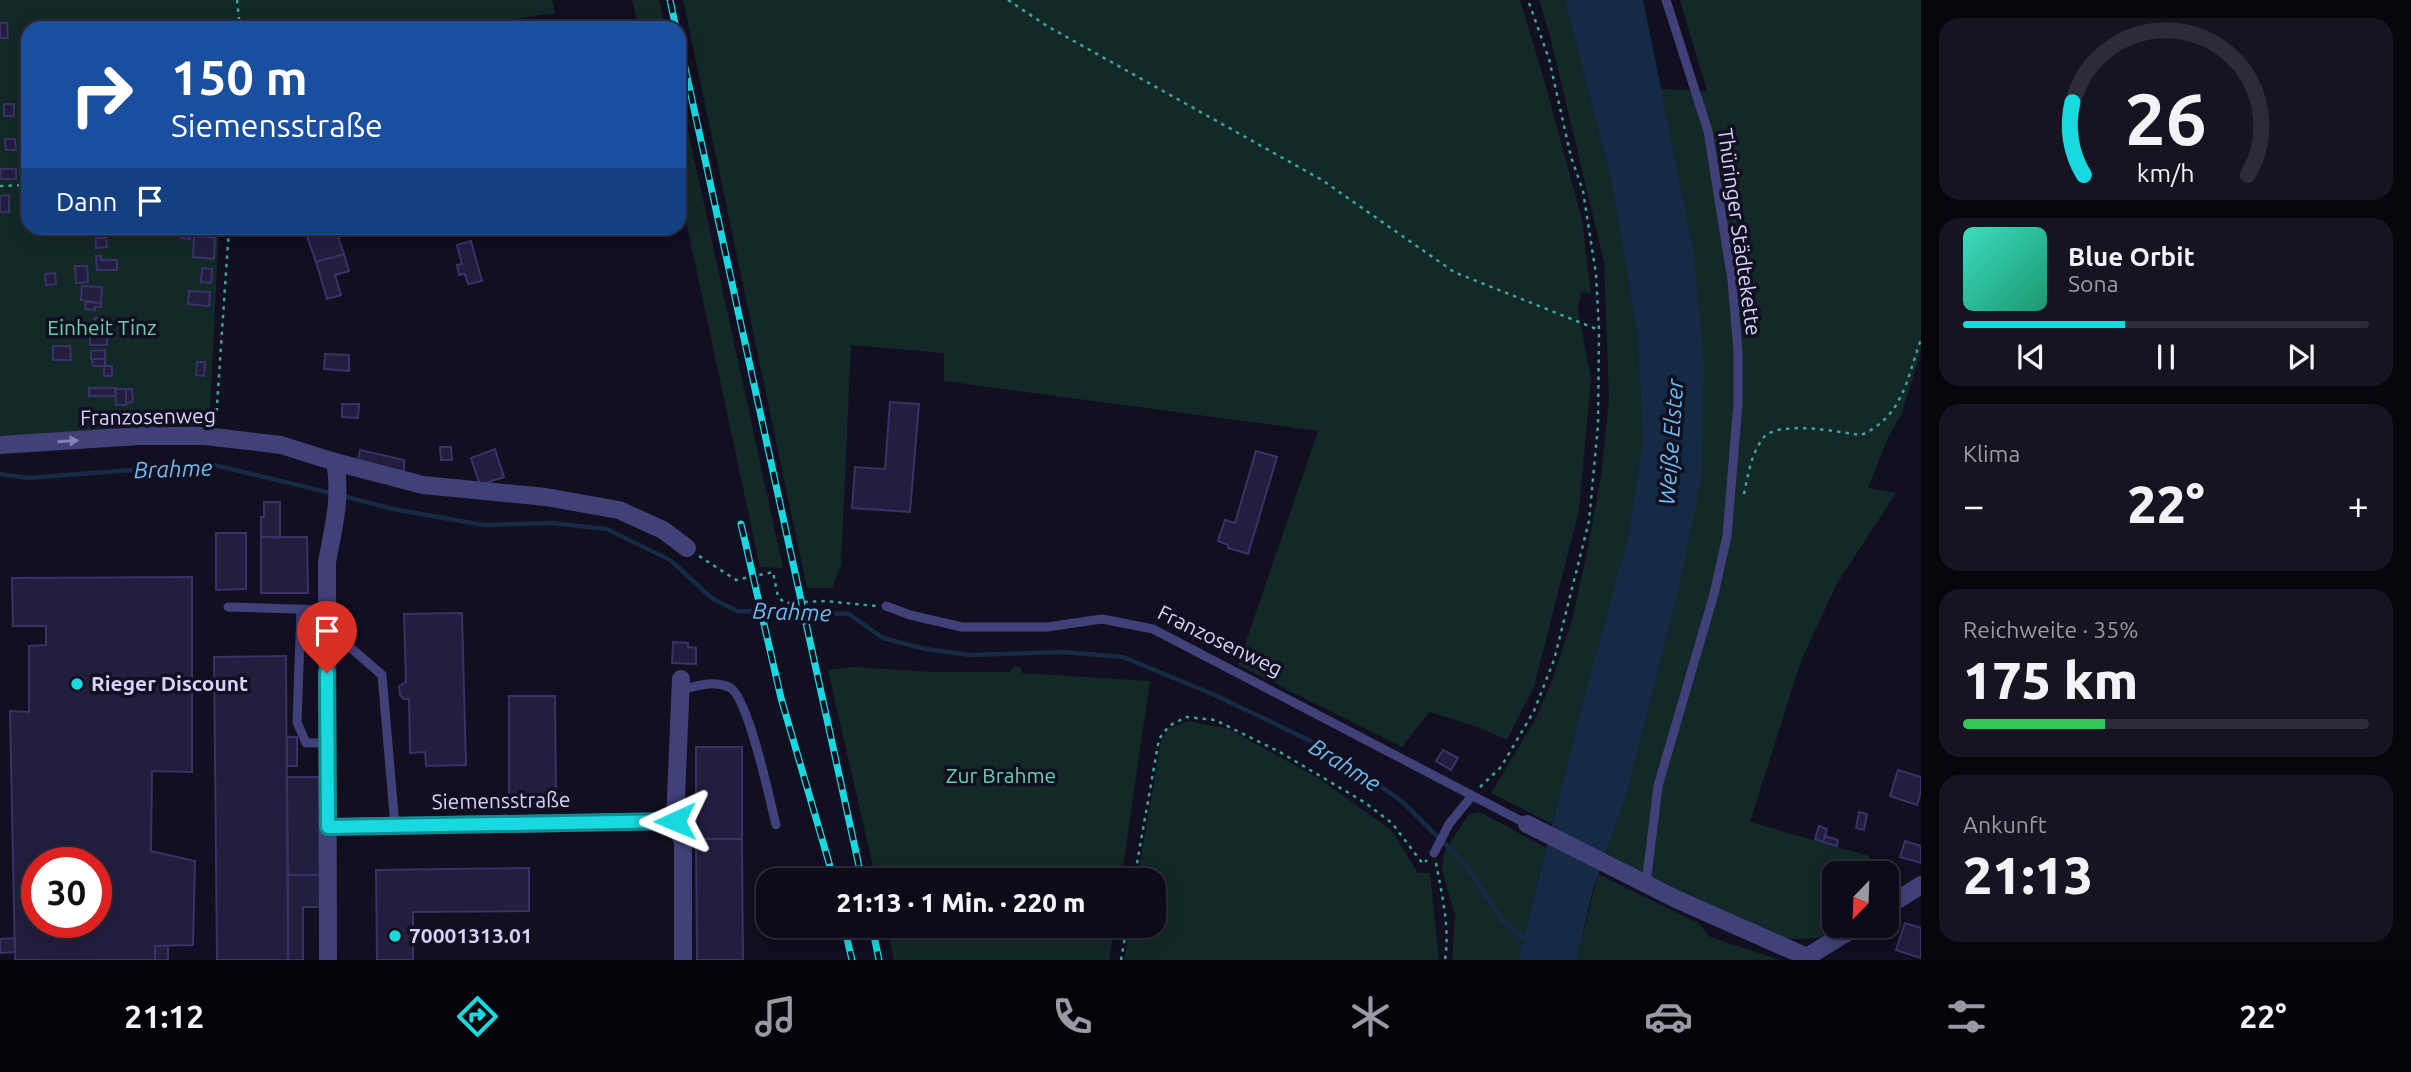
<!DOCTYPE html>
<html lang="de">
<meta charset="utf-8">
<style>
:root{--surface:#0d0b18;--page:#161421;--text:#f1f3f6;--muted:#9a9ba2;--line:#2d2b37;--accent:#19d9e0}
body{margin:0;font-family:Ubuntu,sans-serif;background:var(--page);color:var(--text);height:100vh;display:flex;flex-direction:column;font-size:26px;white-space:nowrap}
*{box-sizing:border-box;margin:0}
p{font-size:23px;color:var(--muted)}
.icon{flex:none;width:38px;height:38px;fill:none;stroke:currentColor;stroke-width:2;stroke-linecap:round;stroke-linejoin:round}
.map{position:relative;flex:1;overflow:hidden}
.side{display:flex;flex-direction:column;gap:18px;padding:18px;background:#07060d;width:490px}
.side>*{flex:none}
.banner{position:absolute;left:21px;top:21px;width:665px;height:214px;border-radius:21px;box-shadow:0 4px 18px #0003,0 0 0 2px var(--line);background:#1a4fa0;color:#fff;overflow:hidden}
.needle{width:46px;rotate:203deg}
.tools{position:absolute;left:1822px;top:861px;display:grid;gap:14px}
.tools a{display:grid;place-items:center;width:77px;height:77px;border-radius:14px;background:var(--surface);box-shadow:0 4px 18px #0003,0 0 0 2px var(--line);font-size:35px}
.speed{position:absolute;left:21px;top:847px;display:flex;gap:14px;font-size:35px;font-weight:700;text-align:center}
.speed>*{display:grid;place-content:center;width:91px;height:91px;border-radius:50%;background:var(--surface);box-shadow:0 4px 18px #0003,0 0 0 2px var(--line);line-height:1}
.speed .limit{border:10px solid #d22;background:#fff;color:#111}
.pin{position:absolute;display:grid;place-items:center;width:60px;height:60px;color:#fff;margin:-72px -30px;border-radius:50% 50% 50% 0;rotate:-45deg;box-shadow:0 0 7px #0007}
.pin .icon{rotate:45deg}
.me{position:absolute;width:77px;margin:-38px;rotate:269deg;stroke-linejoin:round;filter:drop-shadow(0 0 5px #0008)}
.turn{display:flex;align-items:center;gap:24px;height:147px;padding:0 35px;font-size:32px}
.turn .icon{width:91px;height:91px;stroke-width:2.5}
.turn b{display:block;font-size:49px;line-height:60px}
.then{display:flex;align-items:center;height:66px;padding:0 35px;background:#0003;gap:14px;font-size:26px}
.big{font-size:52px;font-weight:800;line-height:1.1}
.side .card{flex:1;display:flex;flex-direction:column;justify-content:center;gap:10px;min-width:0;padding:0 24px;border-radius:21px;background:var(--page)}
.side .dial{align-items:center;gap:0}
.dial svg{height:182px;overflow:visible;fill:none;stroke:var(--line);stroke-width:7;stroke-linecap:round;text-anchor:middle}
.dial text{fill:var(--text);stroke:none}
.song{display:flex;align-items:center;gap:21px}
.cover{width:84px;height:84px;border-radius:10px;background:linear-gradient(135deg,hsl(170 70% 55%),hsl(160 70% 35%))}
.played{height:7px;border-radius:4px;background:linear-gradient(90deg,var(--accent) 40%,var(--line) 40%)}
.keys{display:flex;justify-content:space-around;direction:ltr}
.heat{display:flex;justify-content:space-between;align-items:center;font-size:38px;direction:ltr}
.charge{height:10px;border-radius:5px;background:linear-gradient(90deg,#34c759 35%,var(--line) 0)}
.trip{position:absolute;left:756px;top:868px;width:410px;height:70px;border-radius:21px;background:var(--surface);box-shadow:0 4px 18px #0003,0 0 0 2px var(--line);font-weight:800;line-height:70px;text-align:center}
.tabs{display:flex;height:112px;justify-content:space-around;align-items:center;background:#05040a;color:var(--muted)}
.tabs .icon{width:49px;height:49px}
.tabs .selected{color:var(--accent)}
.tabs b{font-size:32px;color:var(--text)}
main{display:flex;flex:1;min-height:0}
.map>svg:first-child{display:block}
.green{fill:#132927}
.water{fill:#152a44}
.lines{fill:none;stroke-linecap:round;stroke-linejoin:round}
.stream{stroke:#152a44;stroke-width:4.5}
.building{fill:#221e3e;stroke:#393268;stroke-width:2;fill-rule:evenodd}
.path{stroke:#3ba698;stroke-width:2.5;stroke-dasharray:3.5 5;stroke-linecap:butt}
.service{stroke:#404179;stroke-width:9}
.minor{stroke:#404179;stroke-width:18}
.rail-casing{stroke:#19d9e0;stroke-width:7}
.rail{stroke:#110f20;stroke-width:4.5;stroke-dasharray:13;stroke-linecap:butt}
.oneway{fill:#8383b3}
.route-casing{stroke:#108d92;stroke-width:18}
.route{stroke:#19d9e0;stroke-width:12}
.poi-dot{fill:#19d9e0;stroke:#110f20;stroke-width:2.5}
.labels{text-anchor:middle;stroke-width:7;stroke-linejoin:round;paint-order:stroke}
.street-label{font-size:21px;fill:#d5d3fa;stroke:#110f20}
.park-label{font-size:21px;fill:#68d1b0;stroke:#110f20}
.poi-label{font-size:21px;font-weight:bold;fill:#d5d3fa;stroke:#110f20;text-anchor:start}
.water-label{font-size:23px;font-style:italic;fill:#6dbbee;stroke:#110f20}
</style>
<main>
<div class="map">
<svg width="1921" height="960" viewBox="0 0 1921 960">
<rect width="100%" height="100%" fill="#110f20"/>
<path class="green" d="M0,0H552L555,13L450,28H28V228H219L209,429L143,427L0,437Z
M632,0H659L665,28H639Z
M683,0H1520L1543,76L1582,220L1591,294L1581,292L1578,309L1591,379L1579,510L1534,687L1507,740L1475,726L1429,712L1402,747L1238,665L1318,431L944,381V353L851,345L841,565L832,588H807Z
M1539,0H1565L1612,185L1637,333L1643,437L1629,533L1552,824L1491,793L1535,720L1550,686L1571,623L1587,554L1601,476L1609,399L1604,262L1550,36Z
M1680,0H1921V351L1902,413L1888,438L1868,488L1896,493L1836,585L1801,661L1750,822L1869,856L1873,873H1834V926H1846L1817,938L1791,939L1766,934L1654,880L1606,853L1626,796L1675,606L1693,246L1661,89L1707,91Z
M679,89L783,568L760,567L679,188Z
M1014,666L1020,667L1022,673L1150,681L1121,880H876L828,670L854,667L932,672H1010Z
M1189,721L1229,729L1320,779L1391,830L1418,873H1430L1439,960H1124L1130,926H1153V880H1137L1161,741L1169,728Z
M1480,812L1546,848L1518,960H1452L1455,916L1442,870L1444,852L1469,814Z
M1598,874L1698,923L1710,937L1780,960H1577Z
M886,926H1114L1109,960H894Z"/>
<path class="water" d="M1565,0H1643L1693,246L1704,363L1701,481L1675,606L1626,796L1593,889L1577,960H1518L1580,714L1629,533L1643,437L1637,333L1612,185Z"/>
<g class="lines">
<path class="stream" d="M0,474L28,478L210,464L335,494
M343,496L393,509L484,525L551,523L607,529L670,560L713,599L737,611L849,614L883,638L925,649L970,655L1064,652L1123,657L1215,695L1333,752L1404,803L1464,863L1503,921L1526,940"/>
</g>
<path class="building" d="M0,23H7L8,38H0Z
M4,104H14V116H4Z
M5,139H15L16,150H6Z
M0,169H16V179H0Z
M9,195V212H0V196Z
M304,228H335L344,254L316,262Z
M182,229H191L190,239L181,238Z
M194,236L215,238L214,259L193,257Z
M96,238H106L107,247L96,248Z
M471,241L482,281L468,284L465,274L459,275L457,265L462,264L457,245Z
M344,254L349,271L335,275L341,295L327,299L316,262Z
M96,256H101V260H117V270H97Z
M75,266H87L88,282L76,283Z
M202,268L212,269L211,283L201,282Z
M55,273L56,284L46,285L45,274Z
M82,286L102,287L101,303L81,300Z
M189,291L210,292L209,306L188,304Z
M86,302L101,303V307H95V310L85,309Z
M95,318H106V327H95Z
M90,332H107V345H90Z
M53,346H70L71,360H53Z
M105,350V359H91V351Z
M325,354L349,355V371L324,369Z
M92,359H105V366H93Z
M197,362H205L204,376L196,375Z
M104,366H112V376H104Z
M89,388H116V396H89Z
M115,389H126V405H116Z
M126,389H132L133,401L129,403H126Z
M890,402L919,404L910,512L852,508L855,467L885,469Z
M342,404H359L358,418L342,417Z
M190,410L203,411L202,424L189,423Z
M440,447H451L452,460H441Z
M495,449L504,477L480,485L471,458Z
M360,450L404,460V475L357,464Z
M1256,451L1277,457L1248,554L1228,548V545L1218,541L1225,520L1235,523Z
M264,502H280V538L261,537V517H264Z
M216,533H246V589L216,590Z
M261,537H307L308,593H261Z
M192,577V772L152,771L151,851L195,861L193,945L155,946V960H15L10,711L29,712V646L46,645V626H13L12,578ZM37,863H96V922H37Z
M462,613L466,765L426,766L425,752L410,753L409,699H404L400,695L399,686L406,682L404,614Z
M673,642L688,643V647L696,648V664L672,663Z
M286,656L288,960H217L214,657Z
M509,696H555L556,804L509,805Z
M287,737H297V766H287Z
M696,747H742V839H696Z
M1443,750L1458,758L1451,770L1436,761Z
M1898,770L1921,777V792L1917,805L1890,796Z
M287,777H319L320,875H288Z
M1859,812L1867,814L1864,830L1856,828Z
M1819,826L1827,829L1823,842L1815,839Z
M1825,836L1838,840L1837,846L1823,842Z
M696,839H742L743,960H697Z
M1905,841L1921,846V863L1900,857Z
M529,868V911L413,912V960H377L376,870Z
M288,875H320V907H303V960H288Z
M1905,923L1921,928V958L1896,950Z
M15,938V952L0,953V939Z
M155,946H168V960H155Z"/>
<g class="lines">
<path class="path" d="M237,0L240,28
M1008,0L1047,26L1322,180L1454,272L1599,330
M0,186L28,185
M216,420L229,228
M1744,494C1748,475 1751,453 1764,437C1780,420 1839,432 1861,435C1903,417 1907,378 1921,339
M699,556L736,580L773,572L778,597L785,603L825,601L876,606
M1480,787L1501,767L1534,711L1554,660L1589,521L1598,425L1599,330L1596,274L1583,191L1571,157L1549,59L1528,0
M1436,863C1442,895 1450,928 1445,960
M1134,880L1159,739L1169,726L1186,717L1215,720L1278,751L1364,802L1392,823L1423,864L1427,860
M1121,960L1127,926"/>
<path class="service" d="M886,606L910,615L962,627H1047L1102,619L1153,629L1527,824
M228,607L327,610
M301,609L297,722L306,743H327
M328,628L382,675L395,826
M680,690C697,686 712,680 729,687C748,695 770,801 776,825
M1434,853L1449,824L1471,797
M1646,884L1658,786L1714,594L1727,536L1738,403V351L1732,280L1708,131L1666,0"/>
<path class="minor" d="M0,445L139,436H205L281,445L335,462L423,485L546,497L619,510L663,530L687,548
M675,821L683,842V960
M1527,824L1676,899L1807,957L1857,926
M328,827L675,821L681,679
M1886,907L1921,885
M328,960L327,562C333,530 342,496 335,462"/>
<g class="rail-casing">
<path id="rail" d="M670,0L676,28
M679,40L862,880
M741,524L781,698L834,880
M844,926L852,960
M872,926L879,960"/>
</g>
<use href="#rail" class="rail"/>
</g>
<defs><path id="oneway-solid" d="M-6-.8H1V-3.2L6.5 0L1 3.2V.8H-6Z" transform="scale(1.75)"/></defs>
<use class="oneway" href="#oneway-solid" transform="translate(68 441) rotate(-4)"/>
<g class="lines">
<g class="route-casing">
<path id="route" d="M327,673L328,827L675,821"/>
</g>
<use href="#route" class="route"/>
</g>
<g class="poi-dot">
<circle cx="77" cy="684" r="7"/>
<circle cx="395" cy="936" r="7"/>
</g>
<g class="labels">
<g class="street-label">
<text transform="translate(1739 232) rotate(82)" y="7">Thüringer Städtekette</text>
<text transform="translate(148 417) rotate(-1)" y="7">Franzosenweg</text>
<text transform="translate(1220 641) rotate(26)" y="7">Franzosenweg</text>
<text transform="translate(501 801) rotate(-1)" y="7">Siemensstraße</text>
</g>
<g class="park-label">
<text x="102" y="335">Einheit Tinz</text>
<text x="1001" y="783">Zur Brahme</text>
</g>
<g class="poi-label">
<text x="91" y="691">Rieger Discount</text>
<text x="409" y="943">70001313.01</text>
</g>
<g class="water-label">
<text transform="translate(1671 442) rotate(-86)" y="8">Weiße Elster</text>
<text transform="translate(173 469) rotate(-2)" y="8">Brahme</text>
<text transform="translate(792 612) rotate(2)" y="8">Brahme</text>
<text transform="translate(1345 765) rotate(32)" y="8">Brahme</text>
</g>
</g>
</svg>
<div class="tools">
<a><svg class="needle" viewBox="-14 -14 28 28"><path d="M0-13l5 13h-10z" fill="#e53935"/><path d="M0 13l5-13h-10z" fill="#9a9ba2"/></svg></a>
</div>
<div class="speed"><div class="limit">30</div></div>
<div class="pin" style="left:327px;top:673px;background:#d93025"><svg class="icon" aria-label="arrive" viewBox="0 0 24 24"><path d="M6 21V4h12l-3 4 3 4H6"/></svg></div>
<svg class="me" style="left:675px;top:821px" viewBox="-20 -20 40 40"><path d="M0-17L14 15 0 8-14 15z" fill="#19d9e0" stroke="#fff" stroke-width="4"/></svg>
<div class="trip">21:13 · 1 Min. · 220 m</div>
<div class="banner">
<div class="turn"><svg class="icon" aria-label="right" viewBox="0 0 24 24"><path d="M7 20v-9h11M14 6l5 5-5 5"/></svg><div><b>150 m</b>Siemensstraße</div></div>
<div class="then">Dann<svg class="icon" aria-label="arrive" viewBox="0 0 24 24"><path d="M6 21V4h12l-3 4 3 4H6"/></svg></div>
</div>
</div>
<section class="side">
<div class="card dial"><svg viewBox="0 0 100 80">
<path d="M14 69A42 42 0 1 1 86 69"/>
<path d="M14 69A42 42 0 0 1 9 37" stroke="#19d9e0"/>
<text x="50" y="56" font-size="32" font-weight="700">26</text>
<text x="50" y="72" font-size="11">km/h</text>
</svg></div>
<div class="card">
<div class="song"><i class="cover"></i><div><b>Blue Orbit</b><p>Sona</p></div></div>
<div class="played"></div>
<div class="keys"><svg class="icon" aria-label="previous" viewBox="0 0 24 24"><path d="M18 5L8 12l10 7zM5 5v14"/></svg><svg class="icon" aria-label="pause" viewBox="0 0 24 24"><path d="M8 5v14M16 5v14"/></svg><svg class="icon" aria-label="next" viewBox="0 0 24 24"><path d="M6 5l10 7-10 7zM19 5v14"/></svg></div>
</div>
<div class="card"><p>Klima</p>
<div class="heat"><a>−</a><b class="big">22°</b><a>+</a></div>
</div>
<div class="card"><p>Reichweite · 35%</p><b class="big">175 km</b><div class="charge"></div></div>
<div class="card"><p>Ankunft</p><b class="big">21:13</b></div>
</section>
</main>
<nav class="tabs">
<b>21:12</b>
<svg class="icon selected" aria-label="directions" viewBox="0 0 24 24"><path d="M12 3l9 9-9 9-9-9zM9 14v-3h6M13 9l2 2-2 2"/></svg>
<svg class="icon" aria-label="music" viewBox="0 0 24 24"><path d="M9 18V5l10-2v13"/><circle cx="6" cy="18" r="3"/><circle cx="16" cy="16" r="3"/></svg>
<svg class="icon" aria-label="phone" viewBox="0 0 24 24"><path d="M5 4h4l2 5-3 2q2 4 5 5l2-3 5 2v4C11 20 4 13 5 4z"/></svg>
<svg class="icon" aria-label="climate" viewBox="0 0 24 24"><path d="M12 3v18M4 7l16 10M4 17L20 7"/></svg>
<svg class="icon" aria-label="car" viewBox="0 0 24 24"><path d="M5 17H2v-5l4-1 3-4h7l3 4 3 1v5h-3M9 17h6M6 11h13"/><circle cx="7" cy="17" r="2"/><circle cx="17" cy="17" r="2"/></svg>
<svg class="icon" aria-label="filters" viewBox="0 0 24 24"><path d="M4 7h16M4 17h16"/><circle cx="9" cy="7" r="2"/><circle cx="15" cy="17" r="2"/></svg>
<b>22°</b>
</nav>
